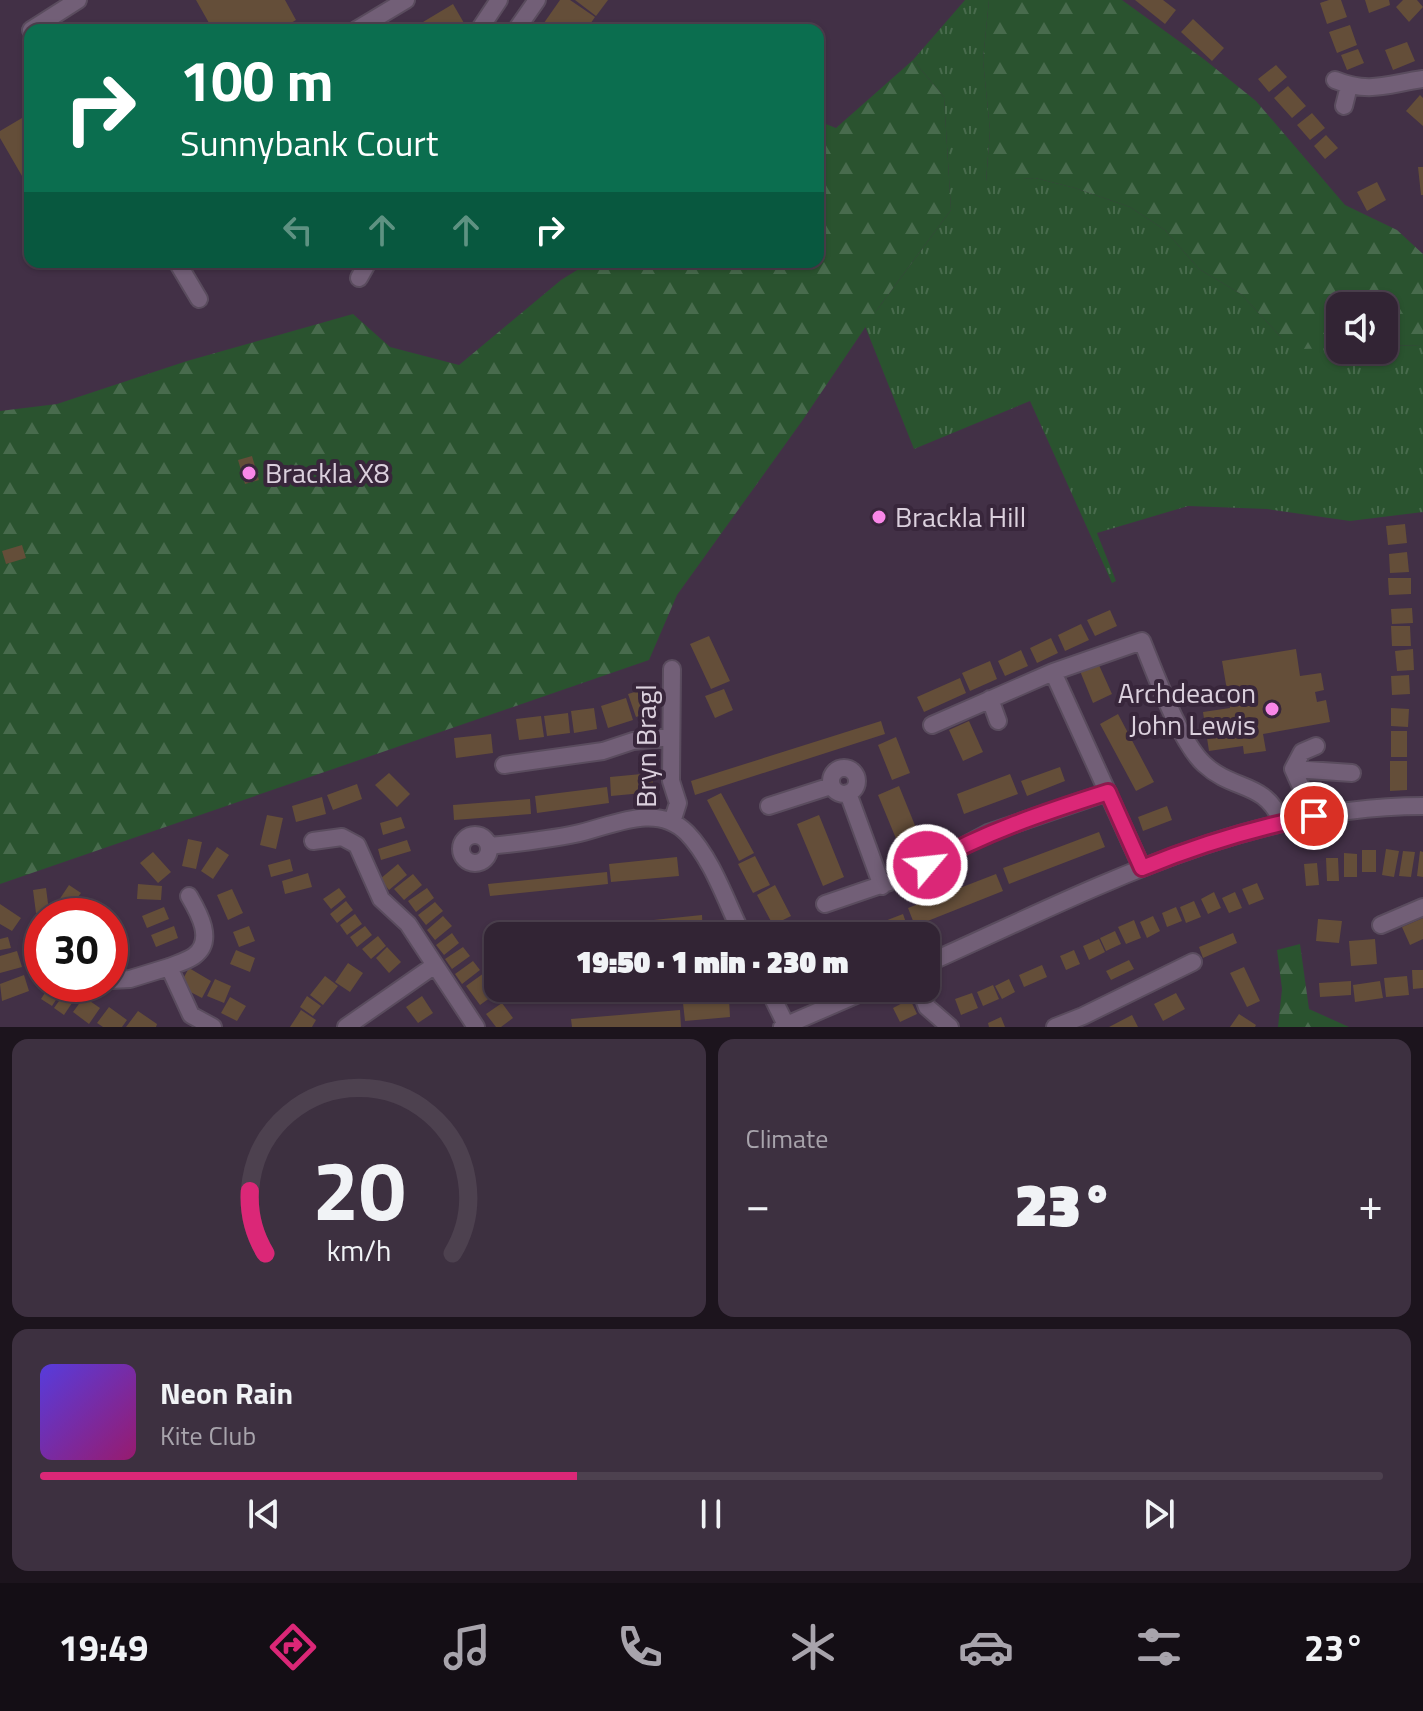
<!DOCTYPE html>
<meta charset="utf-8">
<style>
:root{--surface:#322434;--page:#3d3040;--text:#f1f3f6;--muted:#a8a4ac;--line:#4d414f;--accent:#db2777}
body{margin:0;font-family:"Titillium Web",sans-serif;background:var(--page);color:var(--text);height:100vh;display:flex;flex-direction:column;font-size:30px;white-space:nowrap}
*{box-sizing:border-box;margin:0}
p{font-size:26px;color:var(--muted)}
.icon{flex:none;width:44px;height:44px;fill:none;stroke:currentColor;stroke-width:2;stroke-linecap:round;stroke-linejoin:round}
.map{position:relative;height:1027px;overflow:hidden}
.drawer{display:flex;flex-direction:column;gap:12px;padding:12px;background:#1c141d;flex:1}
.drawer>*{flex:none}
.hud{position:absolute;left:24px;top:24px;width:800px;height:244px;border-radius:16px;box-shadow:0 2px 6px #0004,0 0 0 2px var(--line);background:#0b6e4f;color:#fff;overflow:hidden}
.buttons{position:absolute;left:1326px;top:292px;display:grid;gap:16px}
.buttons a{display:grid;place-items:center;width:72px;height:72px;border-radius:16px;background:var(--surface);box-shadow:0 2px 6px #0004,0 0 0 2px var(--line);font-size:40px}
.speed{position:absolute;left:24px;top:898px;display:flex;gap:16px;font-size:40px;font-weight:700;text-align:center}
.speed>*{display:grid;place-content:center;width:104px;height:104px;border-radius:50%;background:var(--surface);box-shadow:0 2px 6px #0004,0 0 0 2px var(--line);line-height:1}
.speed .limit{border:12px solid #d22;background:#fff;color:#111}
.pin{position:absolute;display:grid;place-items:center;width:68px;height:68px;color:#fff;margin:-34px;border:4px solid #fff;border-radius:50%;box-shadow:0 2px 8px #0007}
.me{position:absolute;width:88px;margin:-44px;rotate:62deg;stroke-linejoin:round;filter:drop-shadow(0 0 6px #0008)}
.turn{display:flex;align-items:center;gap:28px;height:168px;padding:0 24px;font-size:36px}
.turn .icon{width:104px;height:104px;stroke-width:2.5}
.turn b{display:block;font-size:56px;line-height:68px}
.lanes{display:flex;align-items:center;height:76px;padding:0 24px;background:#0003;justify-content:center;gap:40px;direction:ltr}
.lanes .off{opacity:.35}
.big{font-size:60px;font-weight:800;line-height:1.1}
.drawer .widget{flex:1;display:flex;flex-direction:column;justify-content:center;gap:12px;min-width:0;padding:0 28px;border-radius:16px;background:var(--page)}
.drawer .dial{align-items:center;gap:0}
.dial svg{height:208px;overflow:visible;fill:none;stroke:var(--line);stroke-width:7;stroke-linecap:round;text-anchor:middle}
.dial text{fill:var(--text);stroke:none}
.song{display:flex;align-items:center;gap:24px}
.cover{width:96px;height:96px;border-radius:12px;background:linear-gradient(135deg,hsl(250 70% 55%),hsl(320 70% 35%))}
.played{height:8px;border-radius:4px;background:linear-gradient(90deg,var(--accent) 40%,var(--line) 40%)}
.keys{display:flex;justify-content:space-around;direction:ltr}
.heat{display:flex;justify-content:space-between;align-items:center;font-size:44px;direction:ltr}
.drawer .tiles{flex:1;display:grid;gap:12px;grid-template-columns:1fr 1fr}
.widget:last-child{grid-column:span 2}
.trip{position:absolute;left:484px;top:922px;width:456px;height:80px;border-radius:16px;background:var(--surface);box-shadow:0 2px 6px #0004,0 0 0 2px var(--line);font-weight:800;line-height:80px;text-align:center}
.tabs{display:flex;height:128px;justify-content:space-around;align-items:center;background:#140e15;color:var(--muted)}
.tabs .icon{width:56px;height:56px}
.tabs .current{color:var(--accent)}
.tabs b{font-size:36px;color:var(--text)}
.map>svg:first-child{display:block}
.grass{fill:url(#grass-tufts)}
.forest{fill:url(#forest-firs)}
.building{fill:#644e39}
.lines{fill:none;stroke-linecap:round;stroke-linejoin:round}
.minor-casing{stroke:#5a4c5e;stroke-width:20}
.minor{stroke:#725f77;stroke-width:16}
.route-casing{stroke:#8e194d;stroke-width:20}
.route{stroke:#db2777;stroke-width:14}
.poi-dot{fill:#f987e8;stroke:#38263b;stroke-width:3}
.labels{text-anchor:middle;stroke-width:8;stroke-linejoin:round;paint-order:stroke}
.poi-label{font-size:28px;fill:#dbd0dd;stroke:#38263b;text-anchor:start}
.street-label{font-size:28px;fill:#dbd0dd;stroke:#38263b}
</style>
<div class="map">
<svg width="1423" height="1027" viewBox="0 0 1423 1027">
<defs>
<pattern id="grass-tufts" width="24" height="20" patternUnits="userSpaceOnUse" patternTransform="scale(2)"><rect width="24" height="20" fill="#2a532f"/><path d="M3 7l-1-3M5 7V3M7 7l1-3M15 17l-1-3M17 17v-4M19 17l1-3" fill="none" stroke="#486b4d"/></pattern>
<pattern id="forest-firs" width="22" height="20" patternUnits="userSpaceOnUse" patternTransform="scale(2)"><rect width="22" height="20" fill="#2a532f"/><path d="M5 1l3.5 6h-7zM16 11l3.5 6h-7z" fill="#486b4d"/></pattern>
</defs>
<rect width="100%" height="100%" fill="#423046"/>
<path class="grass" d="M965,0H989L983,60L990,130L986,181L1035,178L1075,188L1130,207L1165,230L1199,269L1241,294L1281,337L1340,348V350H1384V346L1423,345V512L1350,521L1267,509L1188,506L1097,533L1116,581L1112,583L1030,401L914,449L865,326L951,210L944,97L913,60Z"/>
<path class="forest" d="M989,0H1122L1205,60L1256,101L1345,205L1397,230L1423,254V345L1384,346V306H1340V348L1301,349L1281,337L1241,294L1199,269L1165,230L1130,207L1075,188L1035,178L986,182L990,130L983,60Z
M913,60L944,97L951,210L879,307L802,421L677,595L649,660L0,884V411L57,404L187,361L353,314L390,347L459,365L561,280L590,262H818V121L836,128Z
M1300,944L1309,1009L1349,1027H1278L1282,989L1277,950Z"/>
<path class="building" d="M196,0H285L296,20L279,30H213Z
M560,0H570L595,17L586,30H539Z
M575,0H608L596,16Z
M1135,0H1163L1176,10L1165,24Z
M1329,0H1341L1347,17L1327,24L1320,3Z
M1365,0H1389L1390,5L1369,13Z
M1403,0H1417L1423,7L1409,22L1396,7Z
M453,4L468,30H428L423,22Z
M1193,19L1224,48L1212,61L1181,32Z
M1350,25L1357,45L1337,53L1329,32Z
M1407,42L1415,61L1393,70L1385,50Z
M1358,49L1364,63L1347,70L1341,55Z
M1276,65L1287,77L1269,92L1258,79Z
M1288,86L1306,106L1292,118L1274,98Z
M1420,95L1423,98V126L1406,111Z
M1312,113L1325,128L1310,140L1297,125Z
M22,118L30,132V171L22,176L0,138V131Z
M1326,135L1338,148L1325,159L1314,146Z
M1418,167H1423V195H1421Z
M1377,182L1386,200L1367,211L1357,192Z
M252,456L259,480L245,484L238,460Z
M1405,524L1407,543L1388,545L1386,526Z
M22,545L26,558L6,564L2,551Z
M1407,552L1409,572L1390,573L1389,554Z
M1388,578H1411V594L1389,595Z
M1412,608L1413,623L1392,624L1391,609Z
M1110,610L1117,626L1095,636L1087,620Z
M1081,624L1089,640L1065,651L1058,635Z
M1391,626H1410L1411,646H1392Z
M709,636L730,681L711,689L690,644Z
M1051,638L1058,653L1037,663L1030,648Z
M1296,649L1300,676L1321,673L1324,690L1315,692L1317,702L1326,700L1330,722L1263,734L1266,751L1244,754L1243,746L1209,751L1203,712L1230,708L1222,661Z
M1413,649L1414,670L1397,671L1395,651Z
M1021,650L1028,666L1005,676L998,661Z
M990,661L997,679L970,691L962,673Z
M1098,663L1112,694L1093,703L1080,671Z
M1409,675L1410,694L1392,695L1391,676Z
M960,678L966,693L924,712L917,697Z
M648,688L656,710L636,717L628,694Z
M724,689L733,710L715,718L705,696Z
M626,698L633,720L608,728L601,706Z
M594,708L597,729L574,733L571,711Z
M1391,708L1409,709L1408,727L1391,726Z
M568,713L570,733L547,736L544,716Z
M1118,714L1154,782L1136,791L1100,724Z
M541,716L544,737L519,740L516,719Z
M881,721L885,734L695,795L691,781Z
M969,721L983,752L963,761L949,730Z
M1391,731H1407V757H1391Z
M491,734L493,753L456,758L454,738Z
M896,737L910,773L892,780L878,745Z
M1390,761H1407V790L1390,791Z
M1060,767L1065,781L1027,796L1021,781Z
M389,773L410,794L397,807L375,785Z
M652,773L654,792L611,796L610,777Z
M1010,774L1018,794L964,814L957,794Z
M357,784L362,799L333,810L327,795Z
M899,786L925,850L904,858L878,795Z
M607,787L609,803L537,813L535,796Z
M721,793L754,853L739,861L707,800Z
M322,797L326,814L296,822L292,806Z
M530,799L531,814L454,820L453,805Z
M1167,806L1172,820L1143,831L1138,817Z
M267,815L283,818L276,849L260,845Z
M819,815L844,877L823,886L797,824Z
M401,817L405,828L383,835L380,823Z
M1099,832L1105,847L1009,884L1003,868Z
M188,839L202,842L196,869L182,866Z
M407,840L411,851L381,860L378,849Z
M217,847L229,855L213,879L201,871Z
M1386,849L1399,851L1394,877L1382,875Z
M1362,850H1376V872H1362Z
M1403,851L1415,852L1411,877L1399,876Z
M1420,851L1423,852V877L1417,876Z
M153,852L171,872L158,883L140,863Z
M1344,853L1357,854V877H1344Z
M755,856L770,885L753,893L738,864Z
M677,857L679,876L611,882L609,864Z
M1326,858H1338L1339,881H1327Z
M290,859L293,871L271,877L268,865Z
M1317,863L1319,885L1306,886L1304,864Z
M398,864L407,875L389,890L380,879Z
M607,872L608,884L490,896L488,884Z
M308,873L312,887L285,894L282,881Z
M413,874L422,885L404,900L394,889Z
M996,874L1003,891L915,926L908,908Z
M1257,883L1264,899L1249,905L1242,889Z
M138,884L162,886L161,900L137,899Z
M69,885L81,893L64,916L53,909Z
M775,885L791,916L773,925L757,895Z
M46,888L49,911L36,913L33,890Z
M339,888L346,897L331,909L323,899Z
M427,888L434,898L416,912L408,901Z
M232,889L243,913L228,920L217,895Z
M1214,892L1221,908L1208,914L1201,899Z
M1235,892L1242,908L1229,913L1222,898Z
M346,901L353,910L337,923L330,914Z
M1194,901L1201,917L1186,923L1180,907Z
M435,902L443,911L426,925L418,915Z
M0,904L21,918L12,931L0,924Z
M164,907L169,919L147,928L142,916Z
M1176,907L1182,921L1167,927L1162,913Z
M355,914L362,924L347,935L340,925Z
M903,914L909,931L897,936H846Z
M702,915L703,936H635L634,922Z
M443,916L452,926L435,940L427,930Z
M1153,916L1160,931L1147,938L1140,922Z
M1423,918V939L1410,945L1402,927Z
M1318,919L1342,921L1339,943L1316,941Z
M1134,920L1141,938L1126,944L1118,927Z
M174,926L178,938L156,947L151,935Z
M249,926L255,941L239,947L233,932Z
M365,926L372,935L357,947L350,937Z
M632,929V936H574V934Z
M1115,931L1121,944L1106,951L1100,938Z
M452,933L459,943L444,955L436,945Z
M1233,933L1237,943L1203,958L1199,947Z
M378,936L386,946L371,959L362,949Z
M8,937L11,948L0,950V939Z
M1099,939L1105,952L1089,960L1083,946Z
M1375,939L1377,964L1351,966L1349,941Z
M387,947L401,962L389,973L376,958Z
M463,947L470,956L452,969L445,959Z
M236,950L255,958L250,972L230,964Z
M1074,950L1080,964L1066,970L1060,956Z
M17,951L22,967L0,973V956Z
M1129,960L1134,969L1111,980L1106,971Z
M473,961L480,970L462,984L455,974Z
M348,963L363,973L350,992L335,982Z
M1042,965L1047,977L1024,987L1019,975Z
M1244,967L1260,1001L1247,1007L1230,973Z
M189,968L211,981L202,998L179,986Z
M1412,970H1423V988L1413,989Z
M484,973L498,992L480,1005L466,986Z
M24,975L29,991L2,1001L0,984Z
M325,976L338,986L323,1005L310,995Z
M1407,976L1409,995L1386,997L1384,978Z
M215,979L231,986L224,1003L207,996Z
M1009,979L1015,992L1002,999L995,986Z
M1351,981V995L1320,997L1319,983Z
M1380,981L1383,998L1355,1002L1353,985Z
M50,985L61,992L52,1006L41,999Z
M993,985L999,999L983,1006L977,992Z
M972,993L978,1008L961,1015L955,999Z
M1176,993L1185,1009L1163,1021L1154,1004Z
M64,994L74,1000L64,1015L54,1008Z
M307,996L321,1006L313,1016L300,1007Z
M422,996L433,1013L418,1023L406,1007Z
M84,997L100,1008L89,1024L73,1012Z
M230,997L246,1006L237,1021L221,1013Z
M729,999L730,1017L685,1021L683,1003Z
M910,999L917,1014L900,1022L893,1008Z
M502,1003L513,1018L501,1027H496L486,1014Z
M109,1007L127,1020L122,1027H103L97,1023Z
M301,1010L316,1020L312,1027H290Z
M680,1010L681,1027H572L571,1019Z
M138,1011L157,1024L156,1027H126Z
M1239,1014L1256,1025L1255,1027H1230Z
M1132,1015L1138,1027H1109Z
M1001,1017L1005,1027H989L988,1023Z"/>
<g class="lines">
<g class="minor-casing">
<path id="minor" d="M31,30L78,0
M356,30L406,0
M479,30L499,0
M516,30L537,0
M1335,80C1369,94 1388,84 1423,79
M1344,106L1349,86
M177,262L199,299
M359,278L368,262
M672,669L671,781L678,803L672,822
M1053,672L1142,868
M990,699L998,721
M932,725L1053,672L1142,641C1155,673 1180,742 1204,764C1234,792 1264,780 1282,822
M504,765L603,751L633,741L671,737
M831 781a13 13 0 1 1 26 0a13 13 0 1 1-26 0Z
M1293,769L1352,773
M848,793L882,886
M769,806L831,786
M1314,816L1293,769L1302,752L1316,746
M461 849a14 14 0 1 1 28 0a14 14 0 1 1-28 0Z
M313,841L342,837L357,845L381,899L408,924L435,965L346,1027
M489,846C518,843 547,840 575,834C610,827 656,801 687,833C713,860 726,902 743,936
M825,904L907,876L988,833L1108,792
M1381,925L1423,907
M926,964C1085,893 1244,806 1423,806
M435,965L476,1027
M169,967C176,964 187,961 194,956C215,941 199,913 189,896
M110,980L130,979L169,967L191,1015L213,1027
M548,988L555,990L563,988
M768,988L786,1025
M920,988L927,1007L950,1027
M782,1027L872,988
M1055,1027L1083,1016L1193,962"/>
</g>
<use href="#minor" class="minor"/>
</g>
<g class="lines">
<g class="route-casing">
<path id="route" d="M927,865C985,832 1045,812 1108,792L1142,868C1198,845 1254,828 1314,816"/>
</g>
<use href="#route" class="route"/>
</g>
<g class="poi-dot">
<circle cx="249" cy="473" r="8"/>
<circle cx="879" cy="517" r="8"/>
<circle cx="1272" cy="709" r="8"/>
</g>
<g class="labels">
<g class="poi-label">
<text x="265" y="483">Brackla X8</text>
<text x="895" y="527">Brackla Hill</text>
<text x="1256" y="703" text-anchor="end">Archdeacon<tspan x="1256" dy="32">John Lewis</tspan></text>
</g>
<g class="street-label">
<text transform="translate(646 746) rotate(-90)" y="10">Bryn Bragl</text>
</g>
</g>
</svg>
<div class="buttons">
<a><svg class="icon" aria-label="sound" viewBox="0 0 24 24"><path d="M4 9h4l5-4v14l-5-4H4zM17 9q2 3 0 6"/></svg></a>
</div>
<div class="speed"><div class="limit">30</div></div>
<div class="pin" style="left:1314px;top:816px;background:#d93025"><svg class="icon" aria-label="arrive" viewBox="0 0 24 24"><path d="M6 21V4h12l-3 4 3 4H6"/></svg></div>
<svg class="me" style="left:927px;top:865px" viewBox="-20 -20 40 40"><circle r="17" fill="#db2777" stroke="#fff" stroke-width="3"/><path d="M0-11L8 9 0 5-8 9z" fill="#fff"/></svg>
<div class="trip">19:50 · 1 min · 230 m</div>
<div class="hud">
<div class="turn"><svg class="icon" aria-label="right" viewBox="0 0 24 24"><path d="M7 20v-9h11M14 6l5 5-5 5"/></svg><div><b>100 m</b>Sunnybank Court</div></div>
<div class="lanes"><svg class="icon off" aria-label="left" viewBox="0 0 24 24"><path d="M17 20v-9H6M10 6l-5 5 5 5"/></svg><svg class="icon off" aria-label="ahead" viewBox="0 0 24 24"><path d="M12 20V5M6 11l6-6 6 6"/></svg><svg class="icon off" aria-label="ahead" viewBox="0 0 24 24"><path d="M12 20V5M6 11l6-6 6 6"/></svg><svg class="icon" aria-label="right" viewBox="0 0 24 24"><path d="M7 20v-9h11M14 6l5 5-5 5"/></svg></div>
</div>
</div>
<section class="drawer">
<div class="tiles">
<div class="widget dial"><svg viewBox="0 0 100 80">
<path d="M14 69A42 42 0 1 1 86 69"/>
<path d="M14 69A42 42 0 0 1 8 45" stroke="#db2777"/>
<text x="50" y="56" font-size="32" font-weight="700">20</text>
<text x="50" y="72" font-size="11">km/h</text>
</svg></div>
<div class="widget"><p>Climate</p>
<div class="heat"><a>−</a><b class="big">23°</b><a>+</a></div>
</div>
<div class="widget">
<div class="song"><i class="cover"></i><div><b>Neon Rain</b><p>Kite Club</p></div></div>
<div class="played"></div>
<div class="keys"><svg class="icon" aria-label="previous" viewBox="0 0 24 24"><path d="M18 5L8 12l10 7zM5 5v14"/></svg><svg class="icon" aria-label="pause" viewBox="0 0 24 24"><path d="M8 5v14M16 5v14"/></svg><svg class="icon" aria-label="next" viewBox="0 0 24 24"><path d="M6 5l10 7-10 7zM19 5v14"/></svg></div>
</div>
</div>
</section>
<nav class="tabs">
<b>19:49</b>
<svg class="icon current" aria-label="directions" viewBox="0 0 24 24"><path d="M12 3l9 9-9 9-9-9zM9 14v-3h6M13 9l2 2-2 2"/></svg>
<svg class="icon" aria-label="music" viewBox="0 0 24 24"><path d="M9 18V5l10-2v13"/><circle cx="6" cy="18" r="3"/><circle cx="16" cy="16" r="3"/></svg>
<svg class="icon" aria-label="phone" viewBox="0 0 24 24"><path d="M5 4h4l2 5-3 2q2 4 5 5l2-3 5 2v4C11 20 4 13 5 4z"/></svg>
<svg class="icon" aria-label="climate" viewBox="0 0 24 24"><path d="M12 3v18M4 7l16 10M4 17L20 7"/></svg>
<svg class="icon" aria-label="car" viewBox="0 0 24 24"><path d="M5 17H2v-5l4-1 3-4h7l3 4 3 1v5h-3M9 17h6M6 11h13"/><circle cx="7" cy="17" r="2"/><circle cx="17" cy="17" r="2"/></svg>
<svg class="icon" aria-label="filters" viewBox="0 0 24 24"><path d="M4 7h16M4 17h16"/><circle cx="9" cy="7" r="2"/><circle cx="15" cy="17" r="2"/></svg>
<b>23°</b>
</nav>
